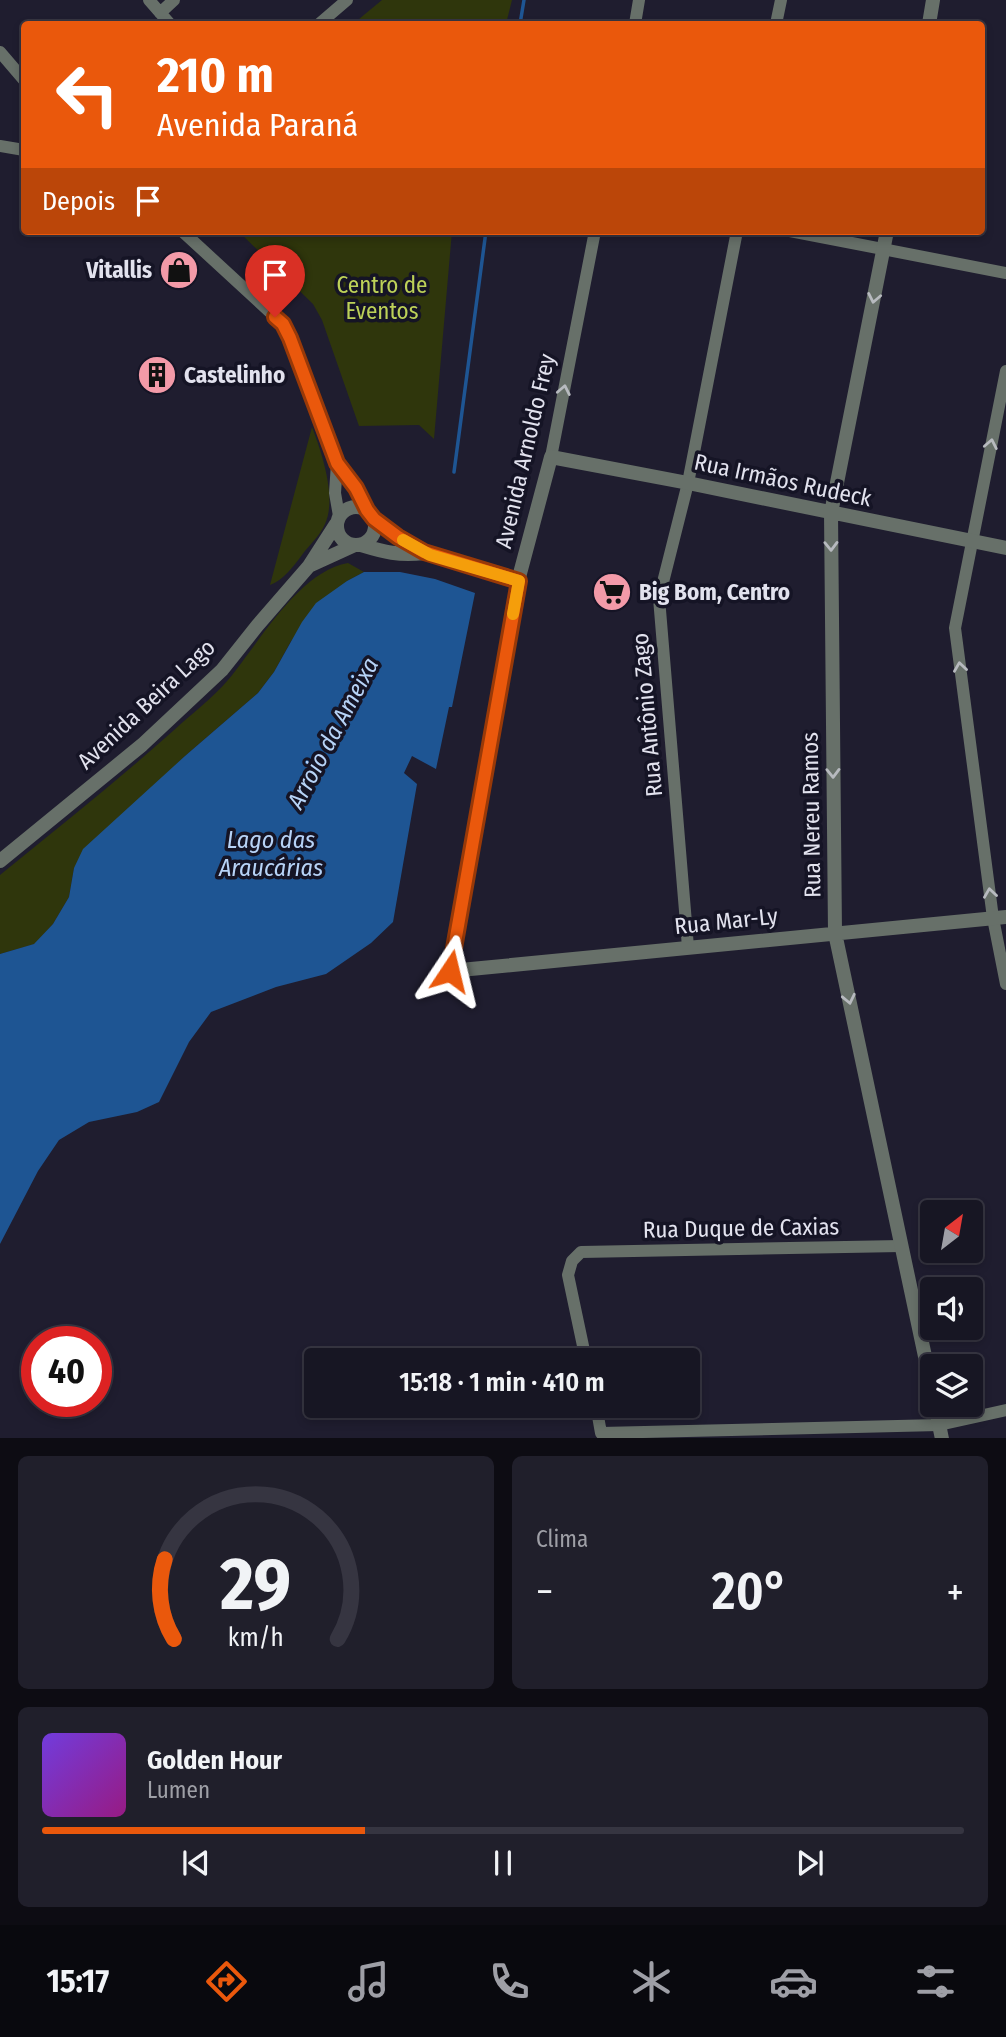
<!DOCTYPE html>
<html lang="pt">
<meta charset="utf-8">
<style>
:root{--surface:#171623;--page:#201f2b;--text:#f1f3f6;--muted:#9e9fa6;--line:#363541;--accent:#ea580c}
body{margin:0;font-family:"Fira Sans Condensed",sans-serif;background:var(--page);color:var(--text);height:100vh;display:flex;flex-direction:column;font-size:26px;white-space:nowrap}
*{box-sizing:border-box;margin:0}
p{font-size:23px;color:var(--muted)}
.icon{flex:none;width:38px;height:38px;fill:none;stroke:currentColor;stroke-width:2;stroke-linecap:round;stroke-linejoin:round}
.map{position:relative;height:1438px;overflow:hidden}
.details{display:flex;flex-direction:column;gap:18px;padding:18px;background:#0d0c13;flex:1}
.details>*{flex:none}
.top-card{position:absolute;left:21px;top:21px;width:964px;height:214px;border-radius:7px;box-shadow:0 4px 10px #0003,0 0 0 2px var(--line);background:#ea580c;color:#fff;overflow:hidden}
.needle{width:46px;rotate:31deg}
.tools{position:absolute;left:920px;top:1200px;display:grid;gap:14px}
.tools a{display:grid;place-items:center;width:63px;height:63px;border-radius:7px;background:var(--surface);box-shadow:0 4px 10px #0003,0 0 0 2px var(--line);font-size:35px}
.speed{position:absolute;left:21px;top:1326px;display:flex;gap:14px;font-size:35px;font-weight:700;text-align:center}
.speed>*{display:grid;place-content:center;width:91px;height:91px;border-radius:50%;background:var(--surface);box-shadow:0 4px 10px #0003,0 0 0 2px var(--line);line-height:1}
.speed .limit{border:10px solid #d22;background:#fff;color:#111}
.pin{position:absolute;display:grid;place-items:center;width:60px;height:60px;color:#fff;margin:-72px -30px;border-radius:50% 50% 50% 0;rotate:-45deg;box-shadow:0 0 7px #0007}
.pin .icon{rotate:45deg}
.me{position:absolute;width:77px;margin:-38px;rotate:10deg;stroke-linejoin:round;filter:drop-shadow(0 0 5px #0008)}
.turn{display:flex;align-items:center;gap:24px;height:147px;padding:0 21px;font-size:32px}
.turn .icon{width:91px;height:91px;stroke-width:2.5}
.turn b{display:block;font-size:49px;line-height:60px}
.then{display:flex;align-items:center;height:66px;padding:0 21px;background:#0003;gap:14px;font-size:26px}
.big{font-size:52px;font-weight:600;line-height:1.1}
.details .tile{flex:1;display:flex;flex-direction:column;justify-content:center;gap:10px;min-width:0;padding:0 24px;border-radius:10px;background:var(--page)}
.details .dial{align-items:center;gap:0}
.dial svg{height:182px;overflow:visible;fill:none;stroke:var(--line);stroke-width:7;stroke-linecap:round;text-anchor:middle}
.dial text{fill:var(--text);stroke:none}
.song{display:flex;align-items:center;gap:21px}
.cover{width:84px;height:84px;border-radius:10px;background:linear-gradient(135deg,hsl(260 70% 55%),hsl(310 70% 35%))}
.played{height:7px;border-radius:4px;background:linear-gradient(90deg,var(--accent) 35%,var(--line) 35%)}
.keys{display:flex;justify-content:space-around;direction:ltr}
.heat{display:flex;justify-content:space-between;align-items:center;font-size:38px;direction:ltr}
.details .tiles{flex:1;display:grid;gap:18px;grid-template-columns:1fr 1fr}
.tile:last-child{grid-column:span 2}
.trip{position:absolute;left:304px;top:1348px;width:396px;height:70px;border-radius:7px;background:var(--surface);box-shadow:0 4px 10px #0003,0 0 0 2px var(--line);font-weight:600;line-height:70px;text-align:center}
.menu{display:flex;height:112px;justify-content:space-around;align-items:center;background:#09090e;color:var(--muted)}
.menu .icon{width:49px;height:49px}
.menu .current{color:var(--accent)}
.menu b{font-size:32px;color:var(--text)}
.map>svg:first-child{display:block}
.green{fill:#2f360c}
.water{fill:#1e5593}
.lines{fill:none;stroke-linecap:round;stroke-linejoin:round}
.stream{stroke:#1e5593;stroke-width:3.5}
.minor{stroke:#677069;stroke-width:12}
.tertiary{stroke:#677069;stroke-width:14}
.oneway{stroke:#b7babf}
.route-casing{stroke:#983908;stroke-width:18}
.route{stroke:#ea580c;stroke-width:12}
.slow{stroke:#f59e0b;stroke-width:12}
.labels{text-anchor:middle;stroke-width:7;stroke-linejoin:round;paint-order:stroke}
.poi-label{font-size:23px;font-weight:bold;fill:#e2e2ee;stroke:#151425;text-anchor:start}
.park-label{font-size:23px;fill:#bdd158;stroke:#151425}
.street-label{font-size:23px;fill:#e2e2ee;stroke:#151425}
.water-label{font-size:24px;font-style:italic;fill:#b7d3f7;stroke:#151425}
</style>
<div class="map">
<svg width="1006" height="1439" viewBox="0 0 1006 1439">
<rect width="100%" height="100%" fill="#1f1d2f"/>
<path class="green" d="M382,0H512L506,24H353Z
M238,231H452L434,439L419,425L359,426L322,320L313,304Z
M312,427C322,453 337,498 325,524C320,536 309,545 302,555C294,566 282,581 270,585Z
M348,563L364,572L347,581L291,641L274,672L258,693L185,756L74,868L69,897L53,924L35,944L0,954V875C58,828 117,781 173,731C191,714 212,699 228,680C258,644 299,571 348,563Z"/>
<path class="water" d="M364,572H400L435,579L475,593L452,707H449L436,769L412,756L404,773L417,784L393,922L371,943L326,974L276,987L211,1012L189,1042L159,1102L137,1112L89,1122L59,1140L38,1171L0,1244V954L34,944L53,924L69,897L74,868L83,849L185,756L258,693L274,672L302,622L316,603L347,581Z"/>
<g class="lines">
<path class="stream" d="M520,24L524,0
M454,472L486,231"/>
<path class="minor" d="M149,0L170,24
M160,13L174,0
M319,24L347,0
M635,24L639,0
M776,24L781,0
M0,52L24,80
M0,146L24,150
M182,231L283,324L290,338L334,455L337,463L335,493L339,516
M790,231L1006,273
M1006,371L955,628L993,918L1006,984
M551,457L595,231
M337,463L356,488L367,510
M688,947L659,598L688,483L737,231
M586,1360L568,1275L572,1261L581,1252L901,1246
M596,1405L601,1433L939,1425L1006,1410"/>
<path class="tertiary" d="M929,24L933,0
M887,231L831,513L835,933L933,1394
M337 526a19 19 0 1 1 38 0a19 19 0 1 1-38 0Z
M374,519L398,537L424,553L518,581
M361,545C384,552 399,556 424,553
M1006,548L688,483L551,457L518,581L450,971L1006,917
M309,566L355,545
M0,861L142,745L222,670L257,626L309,566L336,524
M935,1405L942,1439"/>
</g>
<defs><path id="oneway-chevron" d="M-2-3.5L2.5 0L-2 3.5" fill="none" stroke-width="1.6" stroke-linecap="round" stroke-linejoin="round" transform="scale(1.75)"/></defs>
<g class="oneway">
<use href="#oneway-chevron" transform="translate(874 298) rotate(101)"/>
<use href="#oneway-chevron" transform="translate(564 390) rotate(-79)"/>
<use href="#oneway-chevron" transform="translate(991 444) rotate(-79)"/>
<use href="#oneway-chevron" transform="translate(831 546) rotate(89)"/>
<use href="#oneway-chevron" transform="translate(960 667) rotate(-98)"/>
<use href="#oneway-chevron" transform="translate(833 773) rotate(89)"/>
<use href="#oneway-chevron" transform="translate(990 893) rotate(-98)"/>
<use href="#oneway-chevron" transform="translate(849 999) rotate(78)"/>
</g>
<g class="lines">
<g class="route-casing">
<path id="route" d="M275,317L283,324L290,338L337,463L356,488L367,510L374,519L398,537L424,552L519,581L450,971"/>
</g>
<use href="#route" class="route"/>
<path class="slow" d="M403,540L430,555L519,581L513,614"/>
</g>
<defs>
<g id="shop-disc" transform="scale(2.0125)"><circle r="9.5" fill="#f39aa8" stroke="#151425"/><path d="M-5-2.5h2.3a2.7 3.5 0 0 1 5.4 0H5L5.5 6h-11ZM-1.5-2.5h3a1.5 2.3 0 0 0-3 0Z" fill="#111"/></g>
<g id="building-disc" transform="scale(2.0125)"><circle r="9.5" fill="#f39aa8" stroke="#151425"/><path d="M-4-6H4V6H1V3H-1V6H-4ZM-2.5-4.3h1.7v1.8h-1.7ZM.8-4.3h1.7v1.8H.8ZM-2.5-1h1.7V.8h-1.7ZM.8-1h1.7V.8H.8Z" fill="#111"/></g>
<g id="supermarket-disc" transform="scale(2.0125)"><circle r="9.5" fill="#f39aa8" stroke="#151425"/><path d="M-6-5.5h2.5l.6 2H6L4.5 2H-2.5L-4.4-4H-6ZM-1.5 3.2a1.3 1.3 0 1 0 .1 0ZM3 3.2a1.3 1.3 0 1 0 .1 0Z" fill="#111"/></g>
</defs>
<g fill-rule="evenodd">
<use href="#shop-disc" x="179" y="270"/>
<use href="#building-disc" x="157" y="375"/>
<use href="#supermarket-disc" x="612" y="592"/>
</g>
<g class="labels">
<g class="poi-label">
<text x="152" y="278" text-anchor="end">Vitallis</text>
<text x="184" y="383">Castelinho</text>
<text x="639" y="600">Big Bom, Centro</text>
</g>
<g class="park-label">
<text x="382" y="293">Centro de<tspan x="382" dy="26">Eventos</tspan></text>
</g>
<g class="street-label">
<text transform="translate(525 451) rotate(-77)" y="8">Avenida Arnoldo Frey</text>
<text transform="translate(783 480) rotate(12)" y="8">Rua Irmãos Rudeck</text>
<text transform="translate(146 704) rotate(-43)" y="8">Avenida Beira Lago</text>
<text transform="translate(647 715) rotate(-95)" y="8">Rua Antônio Zago</text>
<text transform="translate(811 815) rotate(-91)" y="8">Rua Nereu Ramos</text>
<text transform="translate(726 921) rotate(-6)" y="8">Rua Mar-Ly</text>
<text transform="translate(741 1228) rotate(-1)" y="8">Rua Duque de Caxias</text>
</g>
<g class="water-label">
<text transform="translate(333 733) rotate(-62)" y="8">Arroio da Ameixa</text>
<text x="271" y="848">Lago das<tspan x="271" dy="28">Araucárias</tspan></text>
</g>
</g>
</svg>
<div class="tools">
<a><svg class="needle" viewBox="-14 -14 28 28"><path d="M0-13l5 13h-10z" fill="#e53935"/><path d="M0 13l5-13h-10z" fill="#9e9fa6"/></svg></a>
<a><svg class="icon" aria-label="sound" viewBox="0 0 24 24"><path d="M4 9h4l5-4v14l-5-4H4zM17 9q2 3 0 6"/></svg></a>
<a><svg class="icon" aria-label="layers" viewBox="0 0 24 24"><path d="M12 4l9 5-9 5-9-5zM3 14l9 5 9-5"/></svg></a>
</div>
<div class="speed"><div class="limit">40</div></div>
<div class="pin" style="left:275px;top:317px;background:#d93025"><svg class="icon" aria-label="arrive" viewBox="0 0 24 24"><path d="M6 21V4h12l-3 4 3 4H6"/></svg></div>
<svg class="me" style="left:450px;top:971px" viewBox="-20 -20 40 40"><path d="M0-17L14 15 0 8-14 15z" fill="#ea580c" stroke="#fff" stroke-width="4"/></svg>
<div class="trip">15:18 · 1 min · 410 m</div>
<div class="top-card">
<div class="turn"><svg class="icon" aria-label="left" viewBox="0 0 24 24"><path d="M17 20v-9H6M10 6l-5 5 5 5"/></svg><div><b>210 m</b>Avenida Paraná</div></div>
<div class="then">Depois<svg class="icon" aria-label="arrive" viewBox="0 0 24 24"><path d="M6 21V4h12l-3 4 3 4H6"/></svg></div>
</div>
</div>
<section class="details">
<div class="tiles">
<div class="tile dial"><svg viewBox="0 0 100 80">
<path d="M14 69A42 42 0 1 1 86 69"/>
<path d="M14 69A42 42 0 0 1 10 34" stroke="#ea580c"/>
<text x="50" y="56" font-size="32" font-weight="700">29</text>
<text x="50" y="72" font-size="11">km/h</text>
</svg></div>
<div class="tile"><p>Clima</p>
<div class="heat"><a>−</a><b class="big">20°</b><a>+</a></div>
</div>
<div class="tile">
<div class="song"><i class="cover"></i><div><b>Golden Hour</b><p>Lumen</p></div></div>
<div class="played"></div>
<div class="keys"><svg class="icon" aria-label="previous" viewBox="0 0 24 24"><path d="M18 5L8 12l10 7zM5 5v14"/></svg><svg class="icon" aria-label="pause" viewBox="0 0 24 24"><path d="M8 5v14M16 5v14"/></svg><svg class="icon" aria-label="next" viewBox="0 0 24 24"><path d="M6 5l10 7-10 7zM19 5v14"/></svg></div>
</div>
</div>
</section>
<nav class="menu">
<b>15:17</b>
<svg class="icon current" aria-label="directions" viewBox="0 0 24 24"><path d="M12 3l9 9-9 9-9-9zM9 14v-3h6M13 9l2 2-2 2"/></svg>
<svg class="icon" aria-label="music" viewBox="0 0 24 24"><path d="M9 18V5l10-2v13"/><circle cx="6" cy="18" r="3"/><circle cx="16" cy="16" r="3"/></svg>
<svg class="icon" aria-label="phone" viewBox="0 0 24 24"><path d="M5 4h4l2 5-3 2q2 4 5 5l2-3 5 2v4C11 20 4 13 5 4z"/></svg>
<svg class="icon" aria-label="climate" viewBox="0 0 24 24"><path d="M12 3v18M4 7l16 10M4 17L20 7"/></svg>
<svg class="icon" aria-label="car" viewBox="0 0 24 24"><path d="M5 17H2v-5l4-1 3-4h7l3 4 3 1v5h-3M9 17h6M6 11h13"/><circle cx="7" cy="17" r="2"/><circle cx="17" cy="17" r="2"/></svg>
<svg class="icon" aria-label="filters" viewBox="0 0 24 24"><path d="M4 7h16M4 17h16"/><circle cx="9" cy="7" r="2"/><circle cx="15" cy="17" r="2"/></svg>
</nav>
